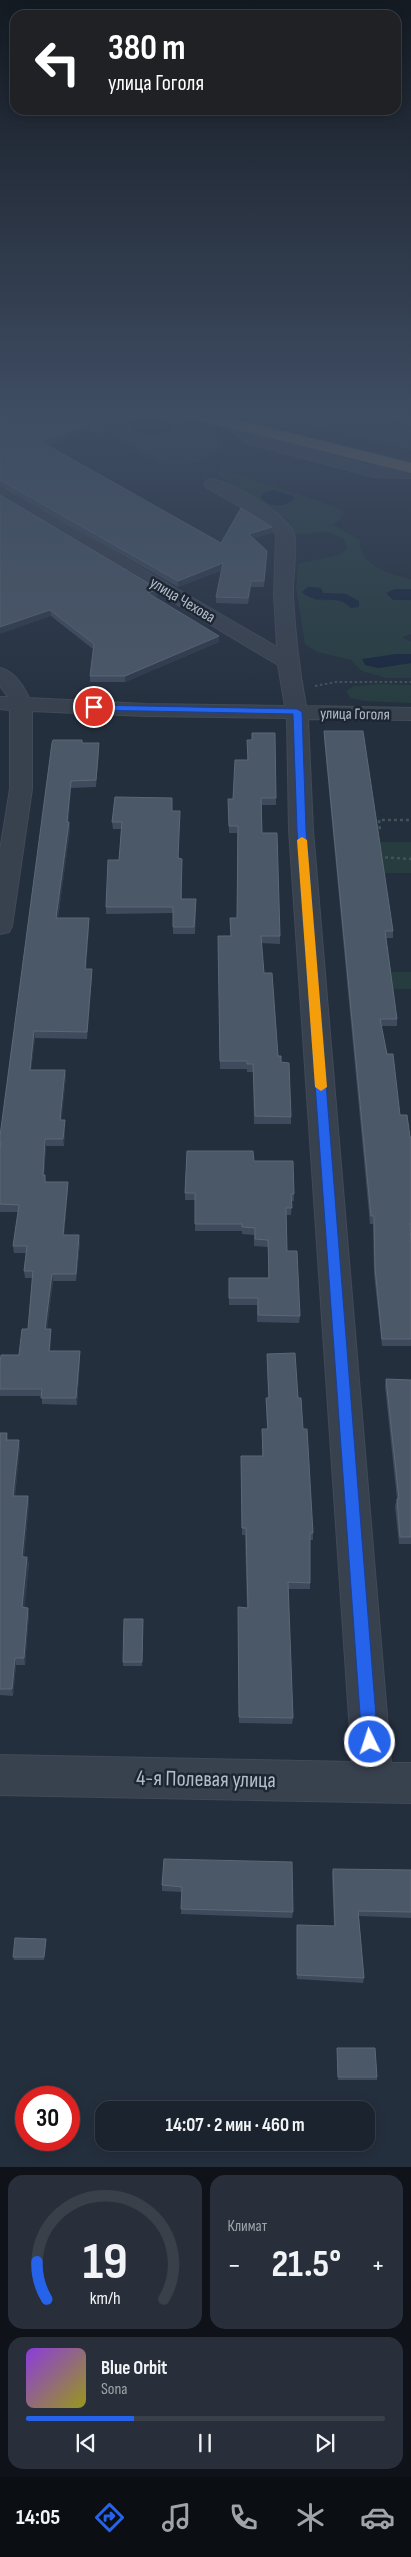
<!DOCTYPE html>
<html lang="ru">
<meta charset="utf-8">
<style>
:root{--surface:#1b232e;--page:#282f3a;--text:#f1f3f6;--muted:#a0a4aa;--line:#39404a;--accent:#2563eb}
body{margin:0;font-family:"Sofia Sans Condensed",sans-serif;background:var(--page);color:var(--text);height:100vh;display:flex;flex-direction:column;font-size:19px;white-space:nowrap}
*{box-sizing:border-box;margin:0}
p{font-size:16px;color:var(--muted)}
.icon{flex:none;width:28px;height:28px;fill:none;stroke:currentColor;stroke-width:2;stroke-linecap:round;stroke-linejoin:round}
.map{position:relative;height:2167px;overflow:hidden}
.details{display:flex;flex-direction:column;gap:8px;padding:8px;background:#0f1319;flex:1}
.details>*{flex:none}
.banner{position:absolute;left:10px;top:10px;width:391px;height:105px;border-radius:15px;box-shadow:0 2px 12px #0003,0 0 0 1px var(--line);background:#202124;color:#fff;overflow:hidden}
.speed{position:absolute;left:15px;top:2086px;display:flex;gap:10px;font-size:25px;font-weight:700;text-align:center}
.speed>*{display:grid;place-content:center;width:65px;height:65px;border-radius:50%;background:var(--surface);box-shadow:0 2px 12px #0003,0 0 0 1px var(--line);line-height:1}
.speed .limit{border:8px solid #d22;background:#fff;color:#111}
.pin{position:absolute;display:grid;place-items:center;width:42px;height:42px;color:#fff;margin:-21px;border:2px solid #fff;border-radius:50%;box-shadow:0 1px 5px #0007}
.me{position:absolute;width:55px;margin:-28px;rotate:356deg;stroke-linejoin:round;filter:drop-shadow(0 0 4px #0008)}
.turn{display:flex;align-items:center;gap:18px;height:105px;padding:0 15px;font-size:22px}
.turn .icon{width:65px;height:65px;stroke-width:2.5}
.turn b{display:block;font-size:35px;line-height:42px}
.big{font-size:38px;font-weight:700;line-height:1.1}
.details .tile{flex:1;display:flex;flex-direction:column;justify-content:center;gap:8px;min-width:0;padding:0 18px;border-radius:15px;background:var(--page)}
.details .dial{align-items:center;gap:0}
.dial svg{height:130px;overflow:visible;fill:none;stroke:var(--line);stroke-width:7;stroke-linecap:round;text-anchor:middle}
.dial text{fill:var(--text);stroke:none}
.song{display:flex;align-items:center;gap:15px}
.cover{width:60px;height:60px;border-radius:8px;background:linear-gradient(135deg,hsl(270 70% 55%),hsl(60 70% 35%))}
.played{height:5px;border-radius:2px;background:linear-gradient(90deg,var(--accent) 30%,var(--line) 30%)}
.keys{display:flex;justify-content:space-around;direction:ltr}
.heat{display:flex;justify-content:space-between;align-items:center;font-size:28px;direction:ltr}
.details .tiles{flex:1;display:grid;gap:8px;grid-template-columns:1fr 1fr}
.tile:last-child{grid-column:span 2}
.trip{position:absolute;left:95px;top:2101px;width:280px;height:50px;border-radius:15px;background:var(--surface);box-shadow:0 2px 12px #0003,0 0 0 1px var(--line);font-weight:700;line-height:50px;text-align:center}
.tab-bar{display:flex;height:80px;justify-content:space-around;align-items:center;background:#0b0e12;color:var(--muted)}
.tab-bar .icon{width:35px;height:35px}
.tab-bar .active{color:var(--accent)}
.tab-bar b{font-size:22px;color:var(--text)}
.map>svg:first-child{display:block}
.green{fill:#263c3f;fill-rule:evenodd}
.water{fill:#17263c}
.lines{fill:none;stroke-linecap:round;stroke-linejoin:round}
.minor-casing{stroke:#414a57;stroke-width:2}
.highway-casing{stroke:#434c59;stroke-width:2}
.path-far1{stroke:#3f5557;stroke-width:2;stroke-dasharray:2.5 2.5;stroke-linecap:butt}
.path{stroke:#3f5557;stroke-width:2.5;stroke-dasharray:3 3;stroke-linecap:butt}
.minor{fill:#38414e;fill-rule:evenodd}
.highway{fill:#746855;fill-rule:evenodd}
.wall{fill:#3f4b5c}
.shaded-wall{fill:#2f3b4b}
.building{fill:#4b5868;stroke:#5c6777}
.route{fill:#2563eb;stroke:#184099}
.slow{fill:#f59e0b}
.labels{text-anchor:middle;stroke-width:5;stroke-linejoin:round;paint-order:stroke}
.far-street-label{font-size:16px;fill:#b4bcc9;stroke:#1d2633}
.near-street-label{font-size:22px;fill:#b4bcc9;stroke:#1d2633}
</style>
<div class="map">
<svg width="411" height="2167" viewBox="0 0 411 2167">
<rect width="100%" height="100%" fill="#242f3e"/>
<path class="green" d="M111,414C146,414 189,420 220,439L222,448C211,455 200,462 187,464C180,464 169,465 163,463C150,459 103,433 100,420Z
M264,414H351L411,429V450Z
M222,469L336,507L344,512L340,519L333,525L360,540C357,565 391,575 411,579V589H395L407,601L411,600V634L402,637L411,642V654H396L378,668L411,663V678H386L362,671L351,660L317,652L305,644L296,587L298,564L338,555L347,549L343,538L327,532L298,534L292,532L291,524L286,518L218,476L217,472ZM308,587L321,588L323,593L346,594L351,607C337,595 332,602 317,600C312,599 307,594 302,592Z
M378,684L411,685V703L365,701L350,698L346,691L354,686Z
M380,842H411V873H378L382,859Z
M391,972H411V989H393Z"/>
<path class="water" d="M140,416L172,425L176,428C159,438 137,440 129,420Z
M273,490L294,496V500C284,507 269,508 261,498L263,493Z
M308,587L321,588L323,593L346,594L359,601V607L351,608C335,592 317,607 302,592Z
M395,589H411V600H393L386,593Z
M396,654H411V663L378,668L365,665L362,659Z"/>
<g class="lines">
<g class="minor-casing">
<path id="minor" d="M65,414H84L107,429L99,434Z
M228,415L234,417L258,437L374,467L411,468V478L374,477L246,443L220,420Z
M213,479C232,484 289,514 294,534C298,548 292,580 293,596C295,633 299,669 306,706L411,708V720L308,719L313,830L391,1763H411V1803L0,1795V1755L352,1762L289,830L287,718L145,716L32,711V789L12,926L9,932L0,934V850L10,789V710L0,709V697H8L0,686V668C14,671 23,685 29,698L145,704L285,706L278,665L0,498V486L277,647L274,594L276,534L257,516L207,488L204,484L207,480Z"/>
</g>
<g class="highway-casing">
<path id="highway" d="M185,414H212L411,463V473L187,417Z"/>
</g>
<path class="path-far1" d="M153,414L176,420
M315,686L336,682H411"/>
<path class="path" d="M375,830H380L379,820H411
M379,857L411,859"/>
<use href="#minor" class="minor"/>
<use href="#highway" class="highway"/>
</g>
<path class="wall" d="M0,414L89,425V430L46,445L221,543L272,533L253,538L267,551L264,587H251L248,604L216,603V597L222,570L178,587L0,486Z
M366,414H411V425Z
M0,495L158,595L154,597L219,636V642L125,682H90V676L93,649L51,616Z
M324,731L393,931V938H386L397,1019V1026H381L400,1115L410,1137H411V1231H410L411,1245V1346H382L374,1274L373,1224H370L324,738Z
M252,733L276,798V805H262V833L280,936V944L261,943L264,973L278,1056L281,1062L291,1117V1124H254L253,1072H247V1069H220L218,936H230L237,918V833H229L228,799H233L247,760L252,740Z
M52,743H82L99,750L96,787L71,788L68,822H69L70,829L58,918H89V925L86,969L92,976L87,1039L35,1038L31,1070H65L66,1077L61,1120L65,1127L64,1146H46L44,1175L46,1182L68,1189L64,1235L80,1242L76,1281H53L47,1329H51V1336L50,1351H80V1358L77,1405L42,1404V1396H0V1364L19,1355L28,1329L32,1278H25L24,1271L26,1253H14L13,1246L18,1212H0V1136Z
M172,811L179,859L182,899L196,906L195,934H173V913L106,914V907L119,860L121,829H113L112,822Z
M254,1161L294,1194V1201H292L291,1215H286L287,1251L300,1316L299,1323L257,1322V1305H229V1278H268V1247L254,1246V1235L242,1234V1231H195V1200H185V1193Z
M267,1354L298,1398L303,1429L313,1533V1540H310V1589H288L293,1718L292,1724L239,1723L238,1614L247,1608L245,1535H242L241,1463L262,1456V1429H267L266,1405V1398H268Z
M386,1379L411,1380V1544H399L395,1506L397,1499L385,1386Z
M0,1433H7L8,1440L20,1447L15,1496H28L29,1503L24,1557H27L29,1564L24,1607L29,1614L25,1665H16L13,1696L0,1695Z
M143,1623L142,1666H123V1662Z
M164,1859L293,1912L292,1918L181,1914L182,1892L162,1891V1885Z
M333,1869L411,1870V1918L359,1916L364,1978L363,1983L297,1979V1925L334,1926L332,1874Z
M46,1939V1942L44,1960H14L13,1957Z
M337,2048L377,2077V2080H338L337,2051Z"/>
<path class="shaded-wall" d="M89,425V430L40,447V441Z
M272,527V533L249,540V534Z
M223,563V569L178,587V581Z
M158,589V595L149,599L148,593Z
M50,610L51,616L0,634V627Z
M219,636V642L125,682V676Z
M99,743V750L96,787V780Z
M71,781V788L68,829L67,822Z
M69,822L70,829L57,925L56,918Z
M89,918V925L86,976L85,969Z
M92,969V976L87,1039V1032Z
M34,1031L35,1038L30,1077V1070Z
M65,1070L66,1077L61,1127L60,1120Z
M65,1120V1127L64,1146L63,1139Z
M45,1139L46,1146L43,1182V1175Z
M68,1182V1189L63,1242V1235Z
M79,1235L80,1242L76,1281V1274Z
M52,1274L53,1281L46,1336L45,1329Z
M51,1329V1336L50,1358L49,1351Z
M80,1351V1358L77,1405L76,1398Z
M19,1440L20,1447L14,1503L13,1496Z
M28,1496L29,1503L23,1564L22,1557Z
M27,1557L29,1564L24,1614L22,1607Z
M28,1608L29,1614L25,1665L24,1658Z
M15,1658L16,1665L13,1696L12,1689Z"/>
<path class="building" d="M0,414H70L89,425L40,441L221,543L241,508L272,527L249,534L267,551L264,581H251L248,598L216,597L223,563L178,581L0,480Z
M381,414H411V421Z
M0,495L158,589L148,593L219,636L125,676H90L94,644L50,610L0,627Z
M324,731H363L393,931H385L397,1019H380L387,1054H393L400,1115H407L410,1137H411V1224H410L411,1245V1339H382L375,1267L374,1216H371Z
M252,733H275L276,798H261L262,833H277L280,936H261L264,973H272L278,1056H281V1062L289,1063L291,1117L255,1116L253,1064H247V1061H220L218,936H231L230,918H237L238,826H229L228,799H233L235,760H248L247,740H252Z
M53,740H82V743H99L96,780L71,781L67,822H69L56,918H89L85,969H92L87,1032L34,1031L30,1070H65L60,1120H65L63,1139H45L43,1175H45V1182H68L63,1235H79L76,1274H52L45,1329H51L49,1351H80L76,1398H41L42,1389H0V1364L1,1355H19L22,1329H28L33,1271H24L27,1246H13L19,1205L0,1204V1148L1,1143H0V1136L52,743Z
M115,797L172,798V811H180L178,858L182,859L181,899H196L194,927H173V907H106L108,860H119L122,822H112Z
M187,1151H253L254,1161H293L294,1194H291L292,1208H286L287,1251H297L300,1316L258,1315V1298H229V1278H269L268,1240L255,1239V1228L242,1227V1224H195V1193H185Z
M295,1353L298,1398H301L303,1429H307L313,1533H310V1583L288,1582L293,1718L239,1717L238,1607L248,1608L246,1528H242L241,1456H263L262,1429H268L266,1398H269L267,1354Z
M386,1379L411,1380V1537H400L397,1499H399Z
M0,1433H7L6,1440H19L13,1496H28L22,1557H27L22,1607L28,1608L24,1658H15L12,1689H0Z
M124,1619H143L142,1662H123Z
M164,1859L292,1862L293,1912L181,1909L182,1887L162,1885Z
M333,1869L411,1870V1912L358,1911L364,1978L297,1975V1925L335,1926Z
M15,1938L46,1939L44,1957H13Z
M337,2048H375L377,2077H338Z"/>
<linearGradient id="sky" x2="0" y2="1"><stop stop-color="#141a22"/><stop offset="0.58" stop-color="#3f4d63"/><stop offset="1" stop-color="#3f4d63" stop-opacity="0"/></linearGradient>
<rect width="411" height="717" fill="url(#sky)"/>
<path class="route" d="M90,705L297,709L302,712L306,830L378,1742L376,1748L370,1750L365,1748L362,1742L297,830L293,714L94,710L90,709Z"/>
<path class="slow" d="M302,837L307,840L327,1087L321,1091L315,1087L297,840Z"/>
<g class="labels">
<g class="far-street-label">
<text transform="translate(183 599) rotate(31)" y="6">улица Чехова</text>
<text transform="translate(355 713) rotate(1)" y="6">улица Гоголя</text>
</g>
<g class="near-street-label">
<text transform="translate(206 1778) rotate(1)" y="8">4-я Полевая улица</text>
</g>
</g>
</svg>
<div class="speed"><div class="limit">30</div></div>
<div class="pin" style="left:94px;top:707px;background:#d93025"><svg class="icon" aria-label="arrive" viewBox="0 0 24 24"><path d="M6 21V4h12l-3 4 3 4H6"/></svg></div>
<svg class="me" style="left:370px;top:1742px" viewBox="-20 -20 40 40"><circle r="17" fill="#2563eb" stroke="#fff" stroke-width="3"/><path d="M0-11L8 9 0 5-8 9z" fill="#fff"/></svg>
<div class="trip">14:07 · 2 мин · 460 m</div>
<div class="banner">
<div class="turn"><svg class="icon" aria-label="left" viewBox="0 0 24 24"><path d="M17 20v-9H6M10 6l-5 5 5 5"/></svg><div><b>380 m</b>улица Гоголя</div></div>
</div>
</div>
<section class="details">
<div class="tiles">
<div class="tile dial"><svg viewBox="0 0 100 80">
<path d="M14 69A42 42 0 1 1 86 69"/>
<path d="M14 69A42 42 0 0 1 8 46" stroke="#2563eb"/>
<text x="50" y="56" font-size="32" font-weight="700">19</text>
<text x="50" y="72" font-size="11">km/h</text>
</svg></div>
<div class="tile"><p>Климат</p>
<div class="heat"><a>−</a><b class="big">21.5°</b><a>+</a></div>
</div>
<div class="tile">
<div class="song"><i class="cover"></i><div><b>Blue Orbit</b><p>Sona</p></div></div>
<div class="played"></div>
<div class="keys"><svg class="icon" aria-label="previous" viewBox="0 0 24 24"><path d="M18 5L8 12l10 7zM5 5v14"/></svg><svg class="icon" aria-label="pause" viewBox="0 0 24 24"><path d="M8 5v14M16 5v14"/></svg><svg class="icon" aria-label="next" viewBox="0 0 24 24"><path d="M6 5l10 7-10 7zM19 5v14"/></svg></div>
</div>
</div>
</section>
<nav class="tab-bar">
<b>14:05</b>
<svg class="icon active" aria-label="directions" viewBox="0 0 24 24"><path d="M12 3l9 9-9 9-9-9zM9 14v-3h6M13 9l2 2-2 2"/></svg>
<svg class="icon" aria-label="music" viewBox="0 0 24 24"><path d="M9 18V5l10-2v13"/><circle cx="6" cy="18" r="3"/><circle cx="16" cy="16" r="3"/></svg>
<svg class="icon" aria-label="phone" viewBox="0 0 24 24"><path d="M5 4h4l2 5-3 2q2 4 5 5l2-3 5 2v4C11 20 4 13 5 4z"/></svg>
<svg class="icon" aria-label="climate" viewBox="0 0 24 24"><path d="M12 3v18M4 7l16 10M4 17L20 7"/></svg>
<svg class="icon" aria-label="car" viewBox="0 0 24 24"><path d="M5 17H2v-5l4-1 3-4h7l3 4 3 1v5h-3M9 17h6M6 11h13"/><circle cx="7" cy="17" r="2"/><circle cx="17" cy="17" r="2"/></svg>
</nav>
